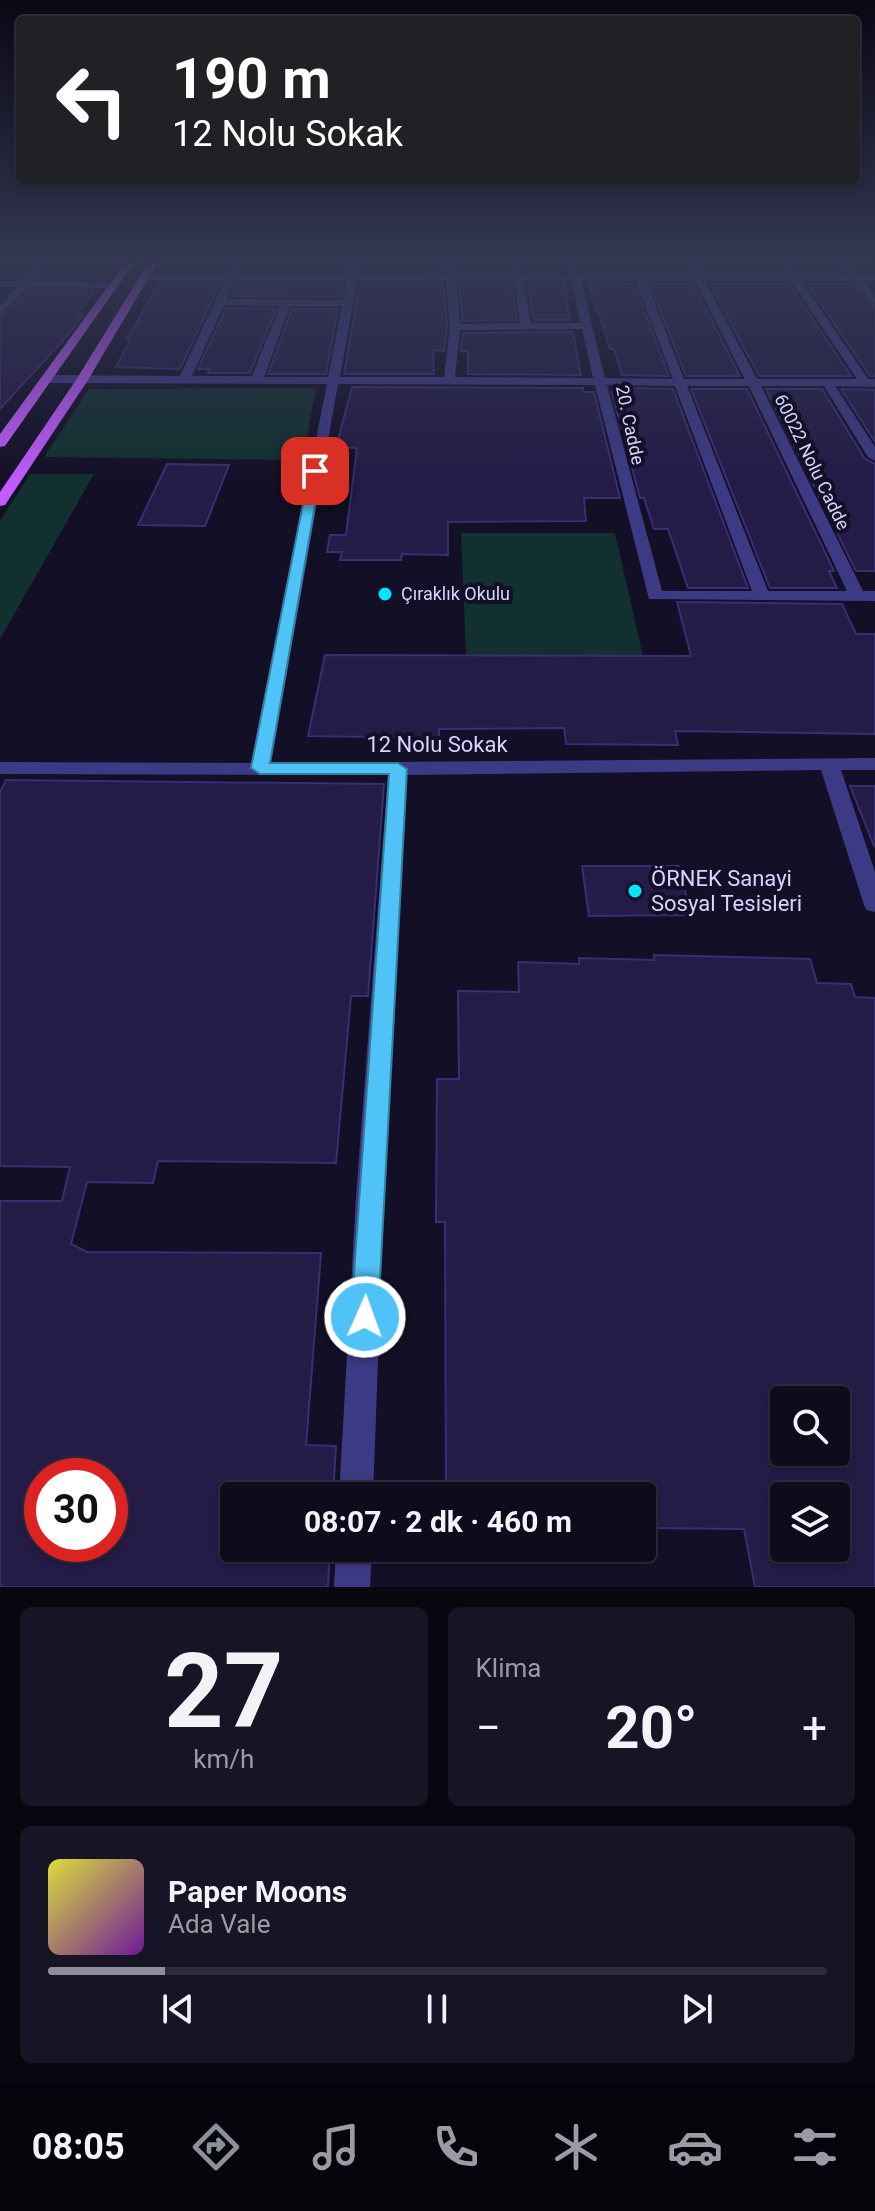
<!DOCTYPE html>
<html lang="tr">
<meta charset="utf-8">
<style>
:root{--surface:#0e0b1c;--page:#171425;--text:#f1f3f6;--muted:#9b9ba3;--line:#2e2b3b;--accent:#8c9099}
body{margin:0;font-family:Roboto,sans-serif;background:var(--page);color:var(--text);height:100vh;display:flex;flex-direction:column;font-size:30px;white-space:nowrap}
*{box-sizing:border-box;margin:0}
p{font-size:26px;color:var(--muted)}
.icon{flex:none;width:44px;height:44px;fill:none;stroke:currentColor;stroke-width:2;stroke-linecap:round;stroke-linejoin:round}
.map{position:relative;height:1587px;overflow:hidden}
.drawer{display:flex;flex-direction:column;gap:20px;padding:20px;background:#08060f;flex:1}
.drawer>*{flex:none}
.hud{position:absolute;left:16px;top:16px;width:844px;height:168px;border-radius:8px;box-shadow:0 4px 12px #0003,0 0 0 2px var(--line);background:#202124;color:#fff;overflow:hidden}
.tools{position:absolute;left:770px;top:1386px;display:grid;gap:16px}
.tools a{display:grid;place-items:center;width:80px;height:80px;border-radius:8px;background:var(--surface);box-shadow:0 4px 12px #0003,0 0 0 2px var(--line);font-size:40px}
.speed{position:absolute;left:24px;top:1458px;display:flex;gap:16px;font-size:40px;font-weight:700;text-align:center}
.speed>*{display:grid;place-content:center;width:104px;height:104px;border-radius:50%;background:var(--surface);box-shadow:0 4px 12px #0003,0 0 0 2px var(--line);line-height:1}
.speed .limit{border:12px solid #d22;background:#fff;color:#111}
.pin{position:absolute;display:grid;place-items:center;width:68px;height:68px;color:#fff;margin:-34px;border-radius:16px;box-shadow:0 4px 12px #0006}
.me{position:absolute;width:88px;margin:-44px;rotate:2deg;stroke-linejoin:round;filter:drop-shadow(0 0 6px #0008)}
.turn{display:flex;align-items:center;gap:28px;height:168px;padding:0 24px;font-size:36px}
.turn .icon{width:104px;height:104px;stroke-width:2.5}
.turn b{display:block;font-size:56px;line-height:68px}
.big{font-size:60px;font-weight:700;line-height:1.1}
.drawer .widget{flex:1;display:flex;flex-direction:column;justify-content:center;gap:12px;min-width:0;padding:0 28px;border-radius:12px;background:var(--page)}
.drawer .dial{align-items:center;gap:0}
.dial b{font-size:104px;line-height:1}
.song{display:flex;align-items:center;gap:24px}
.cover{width:96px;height:96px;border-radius:12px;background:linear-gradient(135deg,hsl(60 70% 55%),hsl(280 70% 35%))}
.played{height:8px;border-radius:4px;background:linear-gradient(90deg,var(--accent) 15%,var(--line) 15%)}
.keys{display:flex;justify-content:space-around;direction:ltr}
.heat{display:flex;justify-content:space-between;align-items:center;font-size:44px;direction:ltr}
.drawer .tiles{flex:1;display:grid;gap:20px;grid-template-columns:1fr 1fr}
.widget:last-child{grid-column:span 2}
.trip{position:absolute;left:220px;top:1482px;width:436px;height:80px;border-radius:8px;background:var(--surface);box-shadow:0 4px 12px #0003,0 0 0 2px var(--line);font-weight:700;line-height:80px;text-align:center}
.tab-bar{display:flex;height:128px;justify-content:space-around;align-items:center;background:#06040b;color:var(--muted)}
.tab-bar .icon{width:56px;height:56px}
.tab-bar .active{color:var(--accent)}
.tab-bar b{font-size:36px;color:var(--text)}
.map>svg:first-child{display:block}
.green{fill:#12302f}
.building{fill:#241b47;stroke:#3b2d73;stroke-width:2;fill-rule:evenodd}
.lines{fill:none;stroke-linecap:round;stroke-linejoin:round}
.minor{fill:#3d3a85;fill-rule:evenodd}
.primary{fill:#c25bff;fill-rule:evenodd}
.route{fill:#4fc3f7;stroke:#337fa1;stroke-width:2}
.poi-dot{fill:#00e5ff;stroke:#130f26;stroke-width:3}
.labels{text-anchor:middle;stroke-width:8;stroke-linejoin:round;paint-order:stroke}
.far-street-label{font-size:18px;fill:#d9d4ff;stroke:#130f26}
.far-poi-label{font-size:18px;fill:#d9d4ff;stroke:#130f26;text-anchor:start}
.street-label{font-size:22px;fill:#d9d4ff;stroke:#130f26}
.poi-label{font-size:22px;fill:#d9d4ff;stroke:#130f26;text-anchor:start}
</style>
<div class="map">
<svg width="875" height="1587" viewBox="0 0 875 1587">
<rect width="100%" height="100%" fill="#130f26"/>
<path class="green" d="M316,388L303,460L44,457L89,389Z
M30,474H94L0,639V521Z
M461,533H615L643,656L466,655Z"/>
<path class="building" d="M0,260H38L21,278H0Z
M54,260H97L81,279L39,278Z
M174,260H231L226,271H167Z
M247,260H348L346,271H242Z
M364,260H441L443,272L362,271Z
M457,260H507L509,272H458Z
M523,260H559L562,272H525Z
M582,260H681L687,272H586Z
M698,260H775L782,272H704Z
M791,260H833L841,272H799Z
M160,283H220L180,369L116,367L131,339H127Z
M237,283H343L341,297L231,296Z
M360,283H443L447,327L444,351L433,350L434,374H344Z
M459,283H511L517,320L463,321Z
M527,283H564L570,320H534Z
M589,283L634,284L669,376L622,375L614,349H610Z
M650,284H693L740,376H686Z
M710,284H789L851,376H759Z
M807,284H851L875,308V376H870Z
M29,290L94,291L77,314L83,315L69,334L0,409V318Z
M226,308L276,309L250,373H208L210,369H198Z
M292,309H338L326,374H268Z
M573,332L581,375L468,374V351H461L463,333Z
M352,387L583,388L584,392H594L620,498H584L586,521L448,522V555L402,554L401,560H340L342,552H327L330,535H346L357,448L336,447Z
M626,388L673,389L748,588H688L668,529H654L644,498H640L612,392H627Z
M691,389H747L834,571H829L837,588H770Z
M766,389H822L865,459L875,464V571H856Z
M841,389L875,390V442Z
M167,464L229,465L205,526L138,525Z
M677,602L842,604L856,634H875V734L675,731L678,745L566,744L564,728L439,729V738L308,736L325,655L691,656Z
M6,780L384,784L368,996H351L336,1163L158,1161L153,1183L87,1182L71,1244L87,1252L321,1253L306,1445L336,1446L333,1496H234V1548H330L328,1587H0V1201H62L70,1167L0,1166V792ZM42,1476H110V1544H42Z
M850,786H875V846H874Z
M582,866H679L691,915L589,916Z
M654,955L810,959L817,983L851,984L855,997L875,998V1587H755L744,1529L642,1528V1496H446L445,1222H436L437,1079H459L458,991L519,992L518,962L579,964V958L654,960ZM784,1400H836V1452H784ZM784,1496H836V1548H784Z"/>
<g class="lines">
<path class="minor" d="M42,260H51L33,281L114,282L119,285L114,288L28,287L0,315V306L17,287H0V281H22Z
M234,260H244L237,274H348L351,260H361L358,274L446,275L444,260H454L455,275H513L510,260H520L522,275H570L566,260H576L579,275H692L684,260H694L702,275H787L778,260H787L797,275H847L836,260H845L858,275H875V281H863L875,296V305L852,281H801L868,379H875V387L835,386L875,447V461L868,457L824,386H761L863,591H875V601L649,599L595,385L338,384L271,763L875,758V770H841L875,872V912L867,910L864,905L821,770L407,775L384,1197L373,1496H339L356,1197L388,775L0,774V762L251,763L327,384L46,383L40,379L46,375L180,376L225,280H144L139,277L144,274H228ZM235,280H347L343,300L226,299ZM357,280H446L450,327L444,377H340ZM456,280H514L520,323L460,324ZM523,280H571L581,323H531ZM581,280L636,281L673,379L605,378ZM646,281H695L745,379H684ZM705,281H791L857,379H757ZM224,305L280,306L252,376H192ZM290,306H342L328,377H264ZM582,329L593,378L455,377L460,330ZM607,385L675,386L752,591H662ZM687,386H749L847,591H768Z
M336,1548H372L370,1587H334Z"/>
<path class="primary" d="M127,260H136L5,446L0,447V434Z
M150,260H159L88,380L5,505L0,506V492L76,380Z"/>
</g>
<linearGradient id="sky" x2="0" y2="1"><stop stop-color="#0a0815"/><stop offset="0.54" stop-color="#333752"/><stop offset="1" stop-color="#333752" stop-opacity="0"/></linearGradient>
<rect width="875" height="482" fill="url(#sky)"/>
<path class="route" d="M310,468L321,471L270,763H398L407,769L378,1317L374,1326L365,1329L355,1326L351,1317L389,774H260L251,768Z"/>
<g class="poi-dot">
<circle cx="385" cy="594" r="8"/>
<circle cx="635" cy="891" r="8"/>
</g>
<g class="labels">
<g class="far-street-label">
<text transform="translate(630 425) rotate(78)" y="6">20. Cadde</text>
<text transform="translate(812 462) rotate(64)" y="6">60022 Nolu Cadde</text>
</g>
<g class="far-poi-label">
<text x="401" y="600">Çıraklık Okulu</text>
</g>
<g class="street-label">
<text x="437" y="752">12 Nolu Sokak</text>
</g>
<g class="poi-label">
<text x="651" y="886">ÖRNEK Sanayi<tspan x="651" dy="25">Sosyal Tesisleri</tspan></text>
</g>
</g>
</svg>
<div class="tools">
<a><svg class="icon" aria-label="search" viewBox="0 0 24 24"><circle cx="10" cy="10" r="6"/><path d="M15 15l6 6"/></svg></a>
<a><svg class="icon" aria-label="layers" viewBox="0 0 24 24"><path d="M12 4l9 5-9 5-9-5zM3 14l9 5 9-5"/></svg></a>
</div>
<div class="speed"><div class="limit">30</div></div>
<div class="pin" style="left:315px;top:471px;background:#d93025"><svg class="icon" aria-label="arrive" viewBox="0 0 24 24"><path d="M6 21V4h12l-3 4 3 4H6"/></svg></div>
<svg class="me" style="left:365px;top:1317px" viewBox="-20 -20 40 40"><circle r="17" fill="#4fc3f7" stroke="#fff" stroke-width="3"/><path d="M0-11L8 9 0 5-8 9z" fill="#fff"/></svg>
<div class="trip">08:07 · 2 dk · 460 m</div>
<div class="hud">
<div class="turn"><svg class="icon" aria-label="left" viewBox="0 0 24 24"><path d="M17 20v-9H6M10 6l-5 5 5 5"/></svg><div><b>190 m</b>12 Nolu Sokak</div></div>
</div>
</div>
<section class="drawer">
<div class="tiles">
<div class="widget dial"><b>27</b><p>km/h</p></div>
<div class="widget"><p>Klima</p>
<div class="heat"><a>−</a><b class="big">20°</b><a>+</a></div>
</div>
<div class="widget">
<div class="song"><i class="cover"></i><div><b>Paper Moons</b><p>Ada Vale</p></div></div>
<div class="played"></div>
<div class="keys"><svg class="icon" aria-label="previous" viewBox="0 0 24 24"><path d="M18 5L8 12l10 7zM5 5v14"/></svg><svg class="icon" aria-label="pause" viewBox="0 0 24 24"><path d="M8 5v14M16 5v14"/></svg><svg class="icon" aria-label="next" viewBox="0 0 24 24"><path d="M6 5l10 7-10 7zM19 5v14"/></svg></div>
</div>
</div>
</section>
<nav class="tab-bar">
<b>08:05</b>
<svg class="icon active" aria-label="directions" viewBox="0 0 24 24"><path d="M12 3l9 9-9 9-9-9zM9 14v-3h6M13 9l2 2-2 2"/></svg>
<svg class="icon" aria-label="music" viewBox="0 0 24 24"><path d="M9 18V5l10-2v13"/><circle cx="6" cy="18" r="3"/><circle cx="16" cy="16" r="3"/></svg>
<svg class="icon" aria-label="phone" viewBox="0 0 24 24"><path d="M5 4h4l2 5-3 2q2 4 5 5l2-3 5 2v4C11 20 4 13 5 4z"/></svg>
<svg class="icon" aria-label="climate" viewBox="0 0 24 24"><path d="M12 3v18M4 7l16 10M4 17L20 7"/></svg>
<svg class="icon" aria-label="car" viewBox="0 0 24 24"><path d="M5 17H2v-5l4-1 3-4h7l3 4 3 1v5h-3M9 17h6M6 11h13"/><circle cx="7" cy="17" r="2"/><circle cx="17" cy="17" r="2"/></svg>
<svg class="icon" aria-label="filters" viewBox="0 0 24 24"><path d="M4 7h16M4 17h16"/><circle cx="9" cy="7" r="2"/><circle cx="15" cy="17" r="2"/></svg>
</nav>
